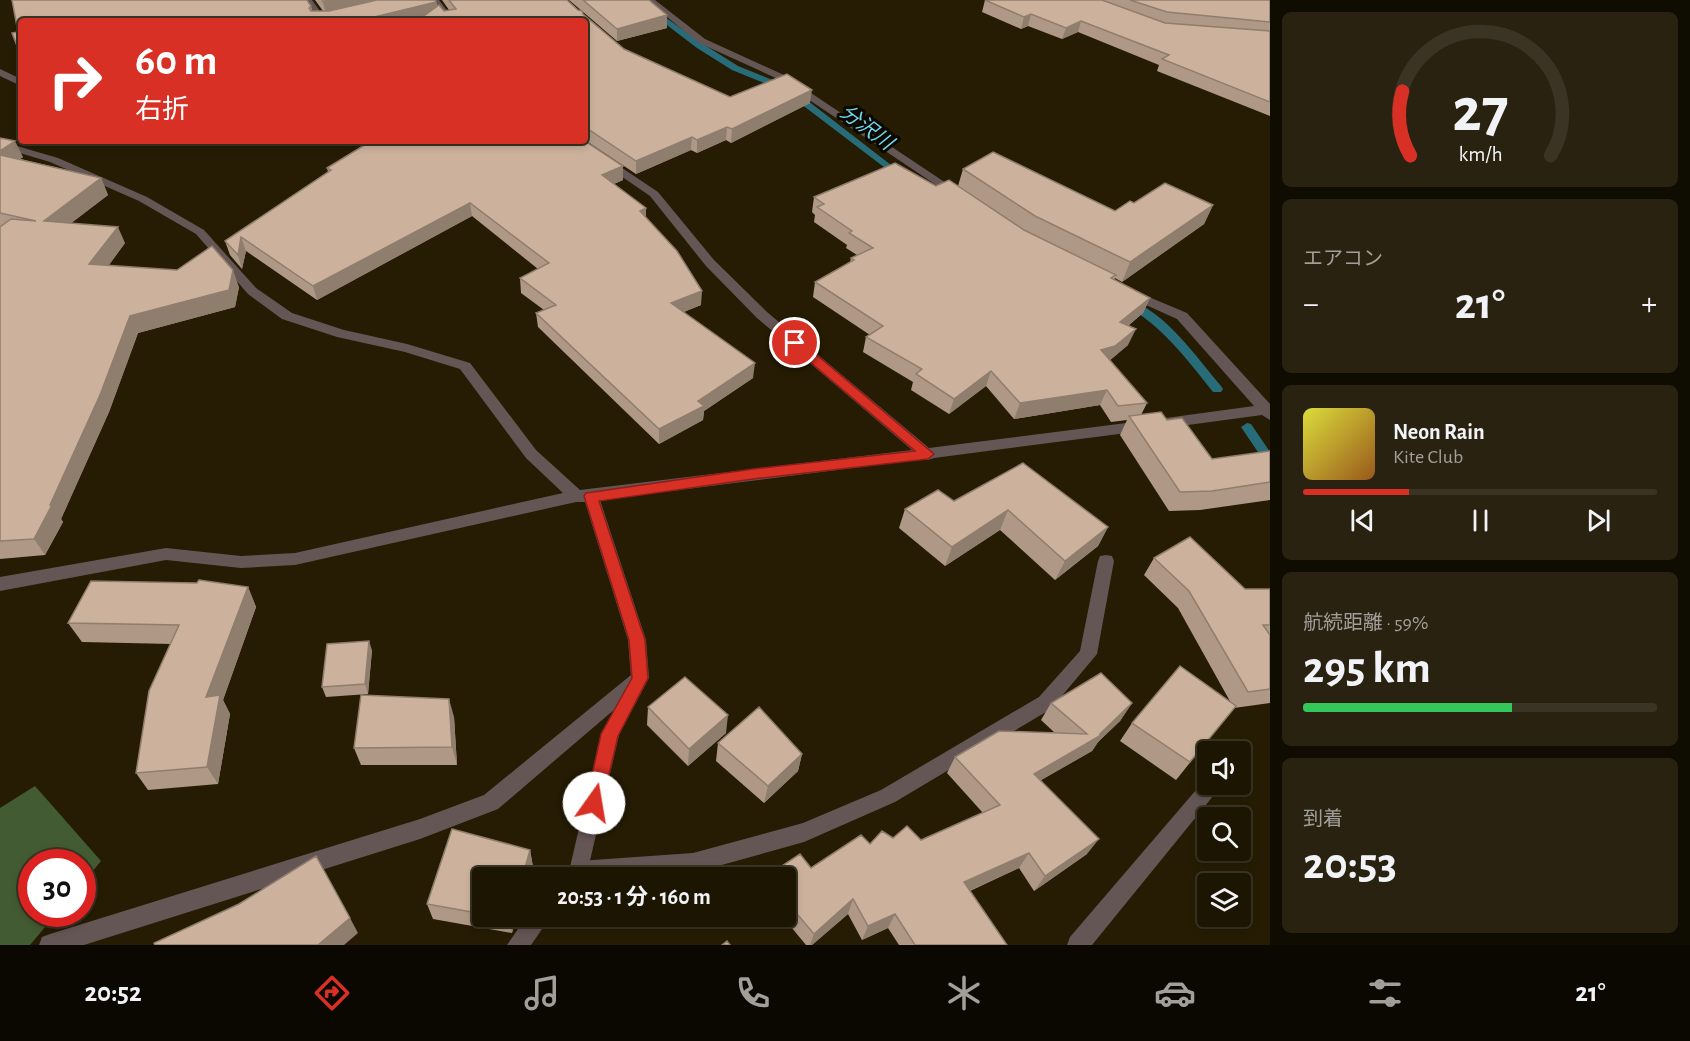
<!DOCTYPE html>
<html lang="ja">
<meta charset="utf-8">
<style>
:root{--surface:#1c1502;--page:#292211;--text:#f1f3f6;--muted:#a09f99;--line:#3a3424;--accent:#d93025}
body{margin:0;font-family:"Alegreya Sans","Noto Sans JP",sans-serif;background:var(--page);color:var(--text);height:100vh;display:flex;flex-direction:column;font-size:22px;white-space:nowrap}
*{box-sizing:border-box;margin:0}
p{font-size:20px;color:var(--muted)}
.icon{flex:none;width:33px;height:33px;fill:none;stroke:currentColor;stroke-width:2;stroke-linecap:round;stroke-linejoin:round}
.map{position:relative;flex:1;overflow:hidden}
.panel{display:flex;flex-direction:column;gap:12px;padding:12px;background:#0f0c01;width:420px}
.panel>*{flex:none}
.top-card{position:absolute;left:18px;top:18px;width:570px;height:126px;border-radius:6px;box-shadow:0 3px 9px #0003,0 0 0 2px var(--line);background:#d93025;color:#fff;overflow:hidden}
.fabs{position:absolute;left:1197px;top:741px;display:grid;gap:12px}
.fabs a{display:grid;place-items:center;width:54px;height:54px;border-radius:6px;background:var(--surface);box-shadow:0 3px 9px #0003,0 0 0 2px var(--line);font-size:30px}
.speed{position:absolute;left:18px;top:849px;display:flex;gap:12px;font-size:30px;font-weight:700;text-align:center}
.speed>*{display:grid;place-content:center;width:78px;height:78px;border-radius:50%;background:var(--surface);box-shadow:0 3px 9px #0003,0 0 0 2px var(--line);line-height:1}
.speed .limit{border:9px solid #d22;background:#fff;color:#111}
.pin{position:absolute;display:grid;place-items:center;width:51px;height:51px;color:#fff;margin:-26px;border:3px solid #fff;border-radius:50%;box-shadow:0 2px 6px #0007}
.me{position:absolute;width:66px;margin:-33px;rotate:13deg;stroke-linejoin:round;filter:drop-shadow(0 0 4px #0008)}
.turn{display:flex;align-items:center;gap:21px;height:126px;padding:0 18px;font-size:27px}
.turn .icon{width:78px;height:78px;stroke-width:2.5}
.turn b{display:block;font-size:42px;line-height:51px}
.big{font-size:45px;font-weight:700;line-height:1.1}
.panel .tile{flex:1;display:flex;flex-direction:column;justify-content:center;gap:9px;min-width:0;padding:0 21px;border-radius:9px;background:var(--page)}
.panel .dial{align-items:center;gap:0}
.dial svg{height:156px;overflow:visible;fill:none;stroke:var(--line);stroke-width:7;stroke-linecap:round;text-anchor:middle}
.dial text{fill:var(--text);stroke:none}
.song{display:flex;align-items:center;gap:18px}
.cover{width:72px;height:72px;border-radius:9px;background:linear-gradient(135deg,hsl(60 70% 55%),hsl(30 70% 35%))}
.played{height:6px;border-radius:3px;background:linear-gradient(90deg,var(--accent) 30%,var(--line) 30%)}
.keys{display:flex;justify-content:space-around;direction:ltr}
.heat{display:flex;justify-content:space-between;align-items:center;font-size:33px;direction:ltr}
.charge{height:9px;border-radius:4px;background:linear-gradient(90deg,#34c759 59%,var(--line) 0)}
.trip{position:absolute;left:472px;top:867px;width:324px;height:60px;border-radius:6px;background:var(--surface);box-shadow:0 3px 9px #0003,0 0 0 2px var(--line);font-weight:700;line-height:60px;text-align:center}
.tab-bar{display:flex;height:96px;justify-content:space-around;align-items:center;background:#0b0801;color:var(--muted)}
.tab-bar .icon{width:42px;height:42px}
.tab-bar .active{color:var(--accent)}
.tab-bar b{font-size:27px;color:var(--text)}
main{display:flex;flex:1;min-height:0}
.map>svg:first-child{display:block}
.forest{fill:#435b32}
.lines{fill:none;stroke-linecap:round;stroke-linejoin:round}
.stream{fill:#296c79;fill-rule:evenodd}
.lane{fill:#655656;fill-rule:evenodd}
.street{fill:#655656;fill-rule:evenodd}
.wall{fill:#af9986}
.shaded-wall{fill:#8f7d6d}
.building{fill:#ccb29c;stroke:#8f7d6d;stroke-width:1.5}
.route{fill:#d93025;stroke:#8d1f18;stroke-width:1.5}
.labels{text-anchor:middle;stroke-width:6;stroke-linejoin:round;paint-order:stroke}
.far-water-label{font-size:20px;font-style:italic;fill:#70d7ec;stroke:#0b0701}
</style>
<main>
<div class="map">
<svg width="1270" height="945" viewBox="0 0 1270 945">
<rect width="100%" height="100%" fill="#251c03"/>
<path class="forest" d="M35,786L101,861L83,883L82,862H32V914H56L30,945H0V808Z"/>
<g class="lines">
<path class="stream" d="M634,0H641L703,44L738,66L790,87L904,175L897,177L784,91L732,70L697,48Z
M1129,300C1166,312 1197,358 1221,386L1223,389L1221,392H1213C1187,359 1162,326 1125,305V301Z
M1247,423L1251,424L1270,452V465L1266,464L1241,427Z"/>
<path class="lane" d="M1106,555L1112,556L1114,561L1097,654L1051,709L895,802L804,842L693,873L630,878H572L569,871L572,864L579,861L693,853L803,823L881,790L1039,697L1080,651L1098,561L1100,556Z
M637,672L643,675L646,680L643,685L498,809L420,839L84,945H39L42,937L50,934L420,819L484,795L631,675Z
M1208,776V784H1220L1218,790L1092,945H1067L1070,937Z"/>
<path class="street" d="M303,0H312L327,21H319Z
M430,0H439L455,21H446Z
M646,0H655L705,39L784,75L964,195L962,197H954L778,79L699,43Z
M0,69L21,79V86L0,76Z
M0,141L58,158L147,197L204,230L256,288L292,313L344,330L407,344L470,363L536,450L580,490L912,450L757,318L706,266L650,196L570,141H582L658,192L714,260L767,312L929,448L1142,421L1149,426L1142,431L934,458L928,460L923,459L600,500L646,640L649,678L619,735L586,878H564L570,867L601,734L631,677L628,640L585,502H576L295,565L241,568L166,560L0,591V577L166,548L241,556L295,553L563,493L526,458L460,369L405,352L337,337L282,319L248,294L196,234L139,201L50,162L0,147Z
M1130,289L1187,313L1270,404V420L1262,415L1166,428L1161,427L1159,423L1166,418L1254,406L1177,319L1126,296L1124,293Z
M527,916H551L531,945H507Z"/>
</g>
<path class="wall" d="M315,0H435L436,2L437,6L444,11L449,10L442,0H567L578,10L582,11L569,0H649L667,15V28L617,41L582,11L583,14L624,49L730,97L810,103L731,143L726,140L697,153L691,150L636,174L585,140V21L420,19L411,21H21L311,6L312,11H323Z
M985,0H1270V116L1157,71L1159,65L1078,32L1062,39L1028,26L1021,29L982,12Z
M0,138L23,157L20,159L101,178L108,195L71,223L125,243L109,265L239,287L235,307L138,333L109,412L61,519L63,522L45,555L0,559Z
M327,168L623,180L614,184L646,208V217L701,305L683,312L753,378L704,411L703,420L659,444L538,327L536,313L544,310L521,293L520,278L538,269L472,216L317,300L246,251L242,269L230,255L225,241L328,172Z
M963,169L1115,211L1134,203L1213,205L1204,224L1122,282L1115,278L1114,280L1150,298L1143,313L1128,326V345L1110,360L1147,403L1141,415L1167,420L1212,459L1270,451V500L1200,510L1169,511L1120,435L1127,420L1111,422L1100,405L1014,419L986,386L949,414L911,390L913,382L863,352L866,337L870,335L813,297L815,282L850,262L851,258L857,255L846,248L847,245L814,222L815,215L812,212L814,197L936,186H958Z
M954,501L1108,527L1098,546L1055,580L1000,530L945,566L899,528L905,509Z
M1154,558L1245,589H1270V703L1234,708L1176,780L1120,741L1132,723L1231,703L1178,608L1144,575Z
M248,587L256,607L223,700L230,714L218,784L148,790L136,773L171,644L82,642L68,623Z
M372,650L368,694L326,697L322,687Z
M1051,703H1132L1120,721L1098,742L1092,751L1041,780L1087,854L1034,891L1019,868L970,891L1007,945H899L888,928L862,940L848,914L812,945H806L782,916H786V878H765V877L811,868L870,844L893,838L921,840L983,813L947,773L955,757L1055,733L1041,720Z
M648,707L726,733L688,766L647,725Z
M454,717L457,765H361L354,748Z
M718,743L802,754L798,771L764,803L716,761Z
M452,829L530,850L533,867L530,878H483V916H517L512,933L433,919L427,904Z"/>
<path class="shaded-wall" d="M334,0H396L326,15L323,2Z
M436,2L438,14L411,21H358Z
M1031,14L1028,26L1021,29L1024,17Z
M667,15V28L617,41V29Z
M1081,21L1078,32L1062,39L1066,28Z
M812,90L810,103L731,143L732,129Z
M727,127L726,140L697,153V140Z
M692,137L691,150L636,174V161Z
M15,141L23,157L4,170L0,162V151Z
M623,166V180L602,189V175Z
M101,178L108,195L52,238L44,221Z
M470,203L472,216L317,300L313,286Z
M1213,205L1204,224L1122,282L1130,262Z
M646,208V222L640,211Z
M118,227L125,243L97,281L89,264Z
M241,237L246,251L242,269L238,255Z
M233,270L239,287L235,307L138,333L109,412L61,519L63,522L45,555L34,539L50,505L130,316Z
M702,291L701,305L670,318L671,303Z
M1150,298L1143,313L1113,337L1120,322Z
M1136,329L1128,345L1108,362L1101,350Z
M755,363L753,378L704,411L703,420L659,444V429L698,401Z
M991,371L986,386L949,414L954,399Z
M1107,390L1100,405L1014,419L1020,403Z
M1008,510L1000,530L945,566L952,547Z
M1108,527L1098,546L1055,580L1065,561Z
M248,587L256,607L223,700L230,714L218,784L207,767L206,697Z
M369,641L372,650L368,694L365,684Z
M449,699L454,717L457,765L452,747Z
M1132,703L1120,721L1098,742L1092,751L1024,790L1034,774L1100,734Z
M728,715L726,733L688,766L689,749Z
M802,754L798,771L764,803L768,786Z
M1099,839L1087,854L1034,891L1045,876Z
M530,850L533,867L530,878H522Z
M1029,853L1019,868L955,897L964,882Z
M853,899L848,914L812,945H810L814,934Z
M895,914L888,928L862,940L868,926Z
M509,916H517L512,933L509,919Z
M350,918L358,933L344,945H318Z"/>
<path class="building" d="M12,0H307L311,6L309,8L311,11H329L377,0H435L436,2L358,21H21V56L12,33L18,32Z
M322,0H334L323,2Z
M449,0H567L578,10L582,11L583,14L624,49L730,97L787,74L812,90L732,129L727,127L697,140L692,137L636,161L585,127V21H417L439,5L444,11L456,9Z
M583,0H649L667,15L617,29Z
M985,0H1102L1165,23L1270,31V102L1162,59L1169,55L1081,21L1066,28L1031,14L1024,17Z
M1130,0H1270V22L1167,12Z
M0,138L15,141L0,151Z
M371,141H585L623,166L602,175L646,208L640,211L677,251L702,291L671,303L755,363L698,401L704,406L659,429L536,313L556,305L520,278L549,263L470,203L313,286L241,237L238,255L225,241L331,170L327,168Z
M993,152L1115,211L1130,201L1134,203L1165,183L1213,205L1130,262L1035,216L963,169Z
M0,155L101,178L44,221L118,227L89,264L177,270L212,246L233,270L229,290L130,316L100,395L50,505H52L34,539L0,541V227L11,219L36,221L0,213Z
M895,163L936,186L949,180L1024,230L1116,275L1111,278L1150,298L1120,322L1136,329L1115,346L1101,350L1147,403L1118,406L1107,390L1020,403L991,371L954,399L916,374L922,369L866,337L883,326L815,282L854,260L851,258L873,248L849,233L852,231L817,207L824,204L814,197Z
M1161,412L1167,420L1182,418L1212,459L1270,451V482L1212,491L1180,492L1129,416Z
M1023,463L1108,527L1065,561L1008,510L952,547L905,509L938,490L954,501Z
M1190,537L1245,589H1270V625H1263L1270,635V689L1248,692L1189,591L1154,558Z
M199,580L248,587L206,697L220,695L207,767L136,773L149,691L179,625L68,623L91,581L197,583Z
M369,641L365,684L322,687L327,644Z
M1180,666L1236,706L1190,762L1132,723Z
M1101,673L1132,703L1100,734H1103L1034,774L1099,839L1045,876L1029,853L964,882L1007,945H915L895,914L868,926L853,899L814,934L786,901V878L765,877L800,854L811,868L861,835L870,844L882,831L893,838L907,826L921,840L1000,805L955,757L999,731L1087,734L1051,703Z
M685,677L728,715L689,749L648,707Z
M361,695L449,699L452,747L354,748Z
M759,707L802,754L768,786L718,743Z
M452,829L530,850L522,878H483V914L427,904Z
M316,856L350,918L318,945H155L154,943L239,904Z
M497,916H509V919Z
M727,941L730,945H722Z"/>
<path class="route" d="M795,339L799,340L934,454L928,459L753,479L599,501L645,640L648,678L618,736L601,809L594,811L588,809L586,803L601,734L632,678L629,640L584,496L586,493L753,469L915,451L791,346L789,343Z"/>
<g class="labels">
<g class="far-water-label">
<text transform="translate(867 127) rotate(37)" y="7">分沢川</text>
</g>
</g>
</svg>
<div class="fabs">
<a><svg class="icon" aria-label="sound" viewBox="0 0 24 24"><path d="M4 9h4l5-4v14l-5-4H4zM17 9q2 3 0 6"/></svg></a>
<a><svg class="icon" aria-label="search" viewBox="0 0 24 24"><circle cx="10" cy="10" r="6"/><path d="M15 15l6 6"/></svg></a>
<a><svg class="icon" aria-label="layers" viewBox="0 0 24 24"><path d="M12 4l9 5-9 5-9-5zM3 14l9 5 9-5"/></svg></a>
</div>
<div class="speed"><div class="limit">30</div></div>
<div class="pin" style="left:795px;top:343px;background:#d93025"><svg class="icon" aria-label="arrive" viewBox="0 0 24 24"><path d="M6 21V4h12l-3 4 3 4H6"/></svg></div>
<svg class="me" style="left:594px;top:803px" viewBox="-20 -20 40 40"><circle r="19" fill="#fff"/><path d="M0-13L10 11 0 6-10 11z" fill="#d93025"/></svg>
<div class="trip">20:53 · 1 分 · 160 m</div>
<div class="top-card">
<div class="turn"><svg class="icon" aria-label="right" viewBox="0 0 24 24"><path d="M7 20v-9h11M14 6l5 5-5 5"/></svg><div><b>60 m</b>右折</div></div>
</div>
</div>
<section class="panel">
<div class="tile dial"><svg viewBox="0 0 100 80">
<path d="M14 69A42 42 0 1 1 86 69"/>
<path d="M14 69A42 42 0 0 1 10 36" stroke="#d93025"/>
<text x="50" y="56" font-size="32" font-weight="700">27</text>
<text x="50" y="72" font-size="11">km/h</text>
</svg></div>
<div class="tile"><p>エアコン</p>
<div class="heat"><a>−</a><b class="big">21°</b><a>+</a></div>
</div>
<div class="tile">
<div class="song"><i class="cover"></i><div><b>Neon Rain</b><p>Kite Club</p></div></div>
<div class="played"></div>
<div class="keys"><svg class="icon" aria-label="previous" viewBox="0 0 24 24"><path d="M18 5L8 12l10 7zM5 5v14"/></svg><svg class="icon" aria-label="pause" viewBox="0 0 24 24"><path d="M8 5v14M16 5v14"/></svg><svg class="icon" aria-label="next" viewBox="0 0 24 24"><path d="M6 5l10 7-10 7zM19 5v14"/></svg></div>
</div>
<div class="tile"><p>航続距離 · 59%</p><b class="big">295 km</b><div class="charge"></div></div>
<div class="tile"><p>到着</p><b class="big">20:53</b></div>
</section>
</main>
<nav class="tab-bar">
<b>20:52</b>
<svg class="icon active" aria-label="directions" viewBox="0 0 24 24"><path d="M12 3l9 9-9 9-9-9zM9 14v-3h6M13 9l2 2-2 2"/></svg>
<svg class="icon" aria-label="music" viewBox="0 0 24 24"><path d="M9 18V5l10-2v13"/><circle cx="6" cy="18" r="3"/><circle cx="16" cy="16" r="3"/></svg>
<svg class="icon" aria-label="phone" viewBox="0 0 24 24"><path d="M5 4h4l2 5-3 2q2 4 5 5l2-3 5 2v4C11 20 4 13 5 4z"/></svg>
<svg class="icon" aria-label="climate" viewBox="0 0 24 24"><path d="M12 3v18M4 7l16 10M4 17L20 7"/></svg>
<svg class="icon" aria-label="car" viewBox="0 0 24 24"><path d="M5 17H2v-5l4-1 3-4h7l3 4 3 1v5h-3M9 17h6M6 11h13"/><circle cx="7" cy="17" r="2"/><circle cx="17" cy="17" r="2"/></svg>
<svg class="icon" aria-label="filters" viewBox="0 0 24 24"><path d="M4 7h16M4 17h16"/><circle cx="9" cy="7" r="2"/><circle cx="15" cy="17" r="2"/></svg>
<b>21°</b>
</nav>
